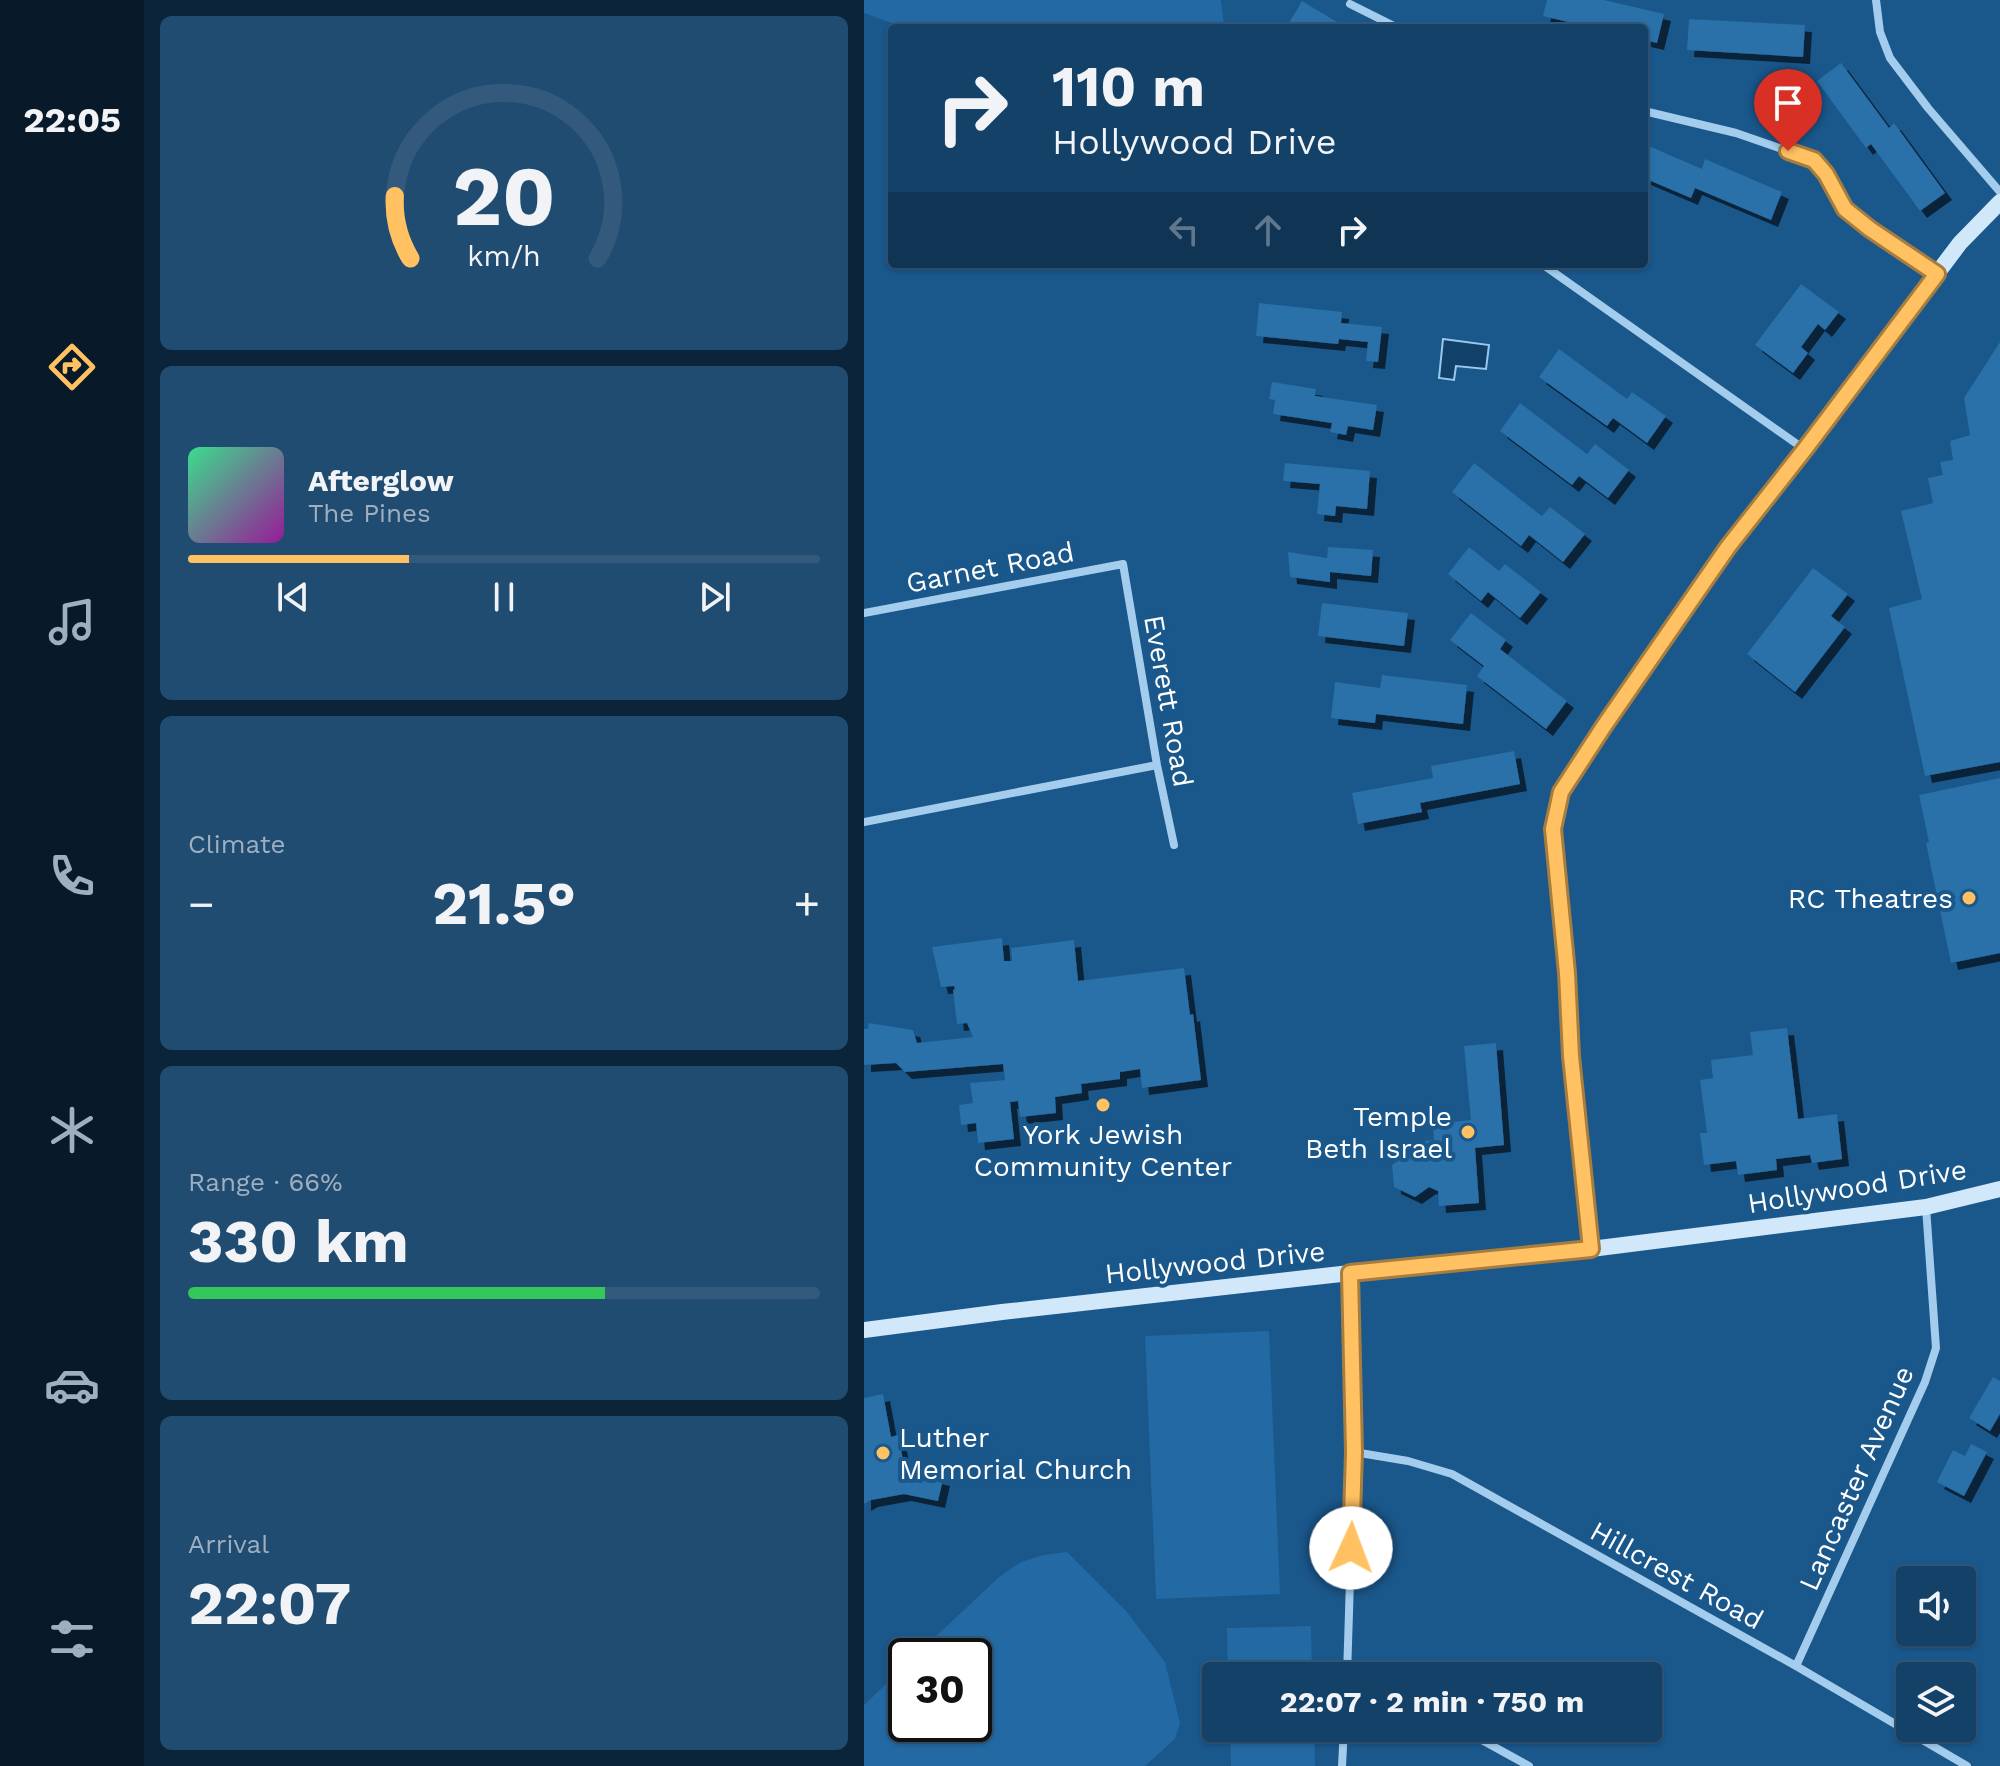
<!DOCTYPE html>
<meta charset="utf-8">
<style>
:root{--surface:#144168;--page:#214c71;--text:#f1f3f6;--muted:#9dafc0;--line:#335a7c;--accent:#ffc161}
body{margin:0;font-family:"Work Sans",sans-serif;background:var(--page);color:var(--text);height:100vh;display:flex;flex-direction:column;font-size:30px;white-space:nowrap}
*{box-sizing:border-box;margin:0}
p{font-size:26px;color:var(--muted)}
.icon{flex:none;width:44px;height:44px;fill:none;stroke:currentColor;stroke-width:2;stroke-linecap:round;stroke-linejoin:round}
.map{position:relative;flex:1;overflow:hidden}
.details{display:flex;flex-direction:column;gap:16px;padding:16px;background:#0b2439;width:720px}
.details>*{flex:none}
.hud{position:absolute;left:24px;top:24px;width:760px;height:244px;border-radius:8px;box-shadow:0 2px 6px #0004,0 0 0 2px var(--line);background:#144168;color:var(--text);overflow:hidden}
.tools{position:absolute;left:1032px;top:1566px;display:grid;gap:16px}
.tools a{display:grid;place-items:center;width:80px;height:80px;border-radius:8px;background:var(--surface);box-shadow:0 2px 6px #0004,0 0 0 2px var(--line);font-size:40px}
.speed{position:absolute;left:24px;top:1638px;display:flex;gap:16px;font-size:40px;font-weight:700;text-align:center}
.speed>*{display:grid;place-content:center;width:104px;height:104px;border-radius:50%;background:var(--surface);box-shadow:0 2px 6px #0004,0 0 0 2px var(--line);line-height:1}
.speed .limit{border:4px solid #111;border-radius:12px;background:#fff;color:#111}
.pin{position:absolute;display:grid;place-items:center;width:68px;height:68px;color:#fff;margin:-82px -34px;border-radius:50% 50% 50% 0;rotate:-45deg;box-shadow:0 0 8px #0007}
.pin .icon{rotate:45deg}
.me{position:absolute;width:88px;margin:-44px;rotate:2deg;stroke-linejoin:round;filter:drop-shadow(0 0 6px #0008)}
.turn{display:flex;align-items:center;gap:28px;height:168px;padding:0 32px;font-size:36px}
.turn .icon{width:104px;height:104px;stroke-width:2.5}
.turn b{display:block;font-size:56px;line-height:68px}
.lanes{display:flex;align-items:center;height:76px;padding:0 32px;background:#0003;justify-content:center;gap:40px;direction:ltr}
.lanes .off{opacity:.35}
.big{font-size:60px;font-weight:700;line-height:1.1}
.details .card{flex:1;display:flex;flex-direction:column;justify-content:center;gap:12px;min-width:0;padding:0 28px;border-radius:12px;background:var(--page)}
.details .dial{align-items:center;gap:0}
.dial svg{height:208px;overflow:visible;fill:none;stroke:var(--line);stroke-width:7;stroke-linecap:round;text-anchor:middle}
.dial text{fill:var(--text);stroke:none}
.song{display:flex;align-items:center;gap:24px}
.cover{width:96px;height:96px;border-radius:12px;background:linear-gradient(135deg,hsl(150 70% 55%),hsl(300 70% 35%))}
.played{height:8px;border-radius:4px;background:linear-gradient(90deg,var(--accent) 35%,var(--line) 35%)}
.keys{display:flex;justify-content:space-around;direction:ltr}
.heat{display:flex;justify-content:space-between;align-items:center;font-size:44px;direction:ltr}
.charge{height:12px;border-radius:6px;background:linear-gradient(90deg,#34c759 66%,var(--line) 0)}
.trip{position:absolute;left:338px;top:1662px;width:460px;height:80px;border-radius:8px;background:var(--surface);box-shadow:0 2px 6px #0004,0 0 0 2px var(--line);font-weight:700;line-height:80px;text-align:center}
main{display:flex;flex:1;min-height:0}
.tabs{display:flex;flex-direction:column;width:144px;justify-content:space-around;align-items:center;background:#081a2a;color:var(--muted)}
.tabs .icon{width:56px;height:56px}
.tabs .active{color:var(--accent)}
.tabs b{font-size:36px;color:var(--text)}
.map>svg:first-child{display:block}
.green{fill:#236aa4}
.water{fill:#114069;stroke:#97c9f0;stroke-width:2}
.building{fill:#296fa9;filter:url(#shadow)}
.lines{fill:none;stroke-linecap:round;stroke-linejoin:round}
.street{stroke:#a4cded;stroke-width:8}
.secondary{stroke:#d1e7fa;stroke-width:16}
.route-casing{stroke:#a67d3f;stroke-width:20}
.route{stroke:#ffc161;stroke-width:14}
.poi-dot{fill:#ffc161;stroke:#1a578b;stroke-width:3}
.labels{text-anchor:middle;stroke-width:8;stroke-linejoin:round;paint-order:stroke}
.street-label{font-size:28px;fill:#fff;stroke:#1a578b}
.poi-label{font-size:28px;fill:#fff;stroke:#1a578b;text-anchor:end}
</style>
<main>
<nav class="tabs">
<b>22:05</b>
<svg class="icon active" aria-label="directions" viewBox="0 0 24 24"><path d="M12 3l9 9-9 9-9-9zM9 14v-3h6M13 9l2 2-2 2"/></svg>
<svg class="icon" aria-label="music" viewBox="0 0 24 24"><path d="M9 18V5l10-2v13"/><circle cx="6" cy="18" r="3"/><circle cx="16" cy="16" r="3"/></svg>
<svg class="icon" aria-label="phone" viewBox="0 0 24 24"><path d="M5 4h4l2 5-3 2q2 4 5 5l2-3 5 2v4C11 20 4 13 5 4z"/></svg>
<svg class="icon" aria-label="climate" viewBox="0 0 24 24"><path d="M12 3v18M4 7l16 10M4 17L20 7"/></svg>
<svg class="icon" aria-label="car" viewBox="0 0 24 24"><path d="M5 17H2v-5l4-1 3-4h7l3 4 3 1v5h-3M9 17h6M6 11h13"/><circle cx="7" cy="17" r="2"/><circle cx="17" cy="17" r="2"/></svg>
<svg class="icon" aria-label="filters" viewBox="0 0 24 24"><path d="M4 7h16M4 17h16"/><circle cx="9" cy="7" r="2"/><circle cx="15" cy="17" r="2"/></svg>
</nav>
<section class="details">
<div class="card dial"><svg viewBox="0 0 100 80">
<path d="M14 69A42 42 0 1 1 86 69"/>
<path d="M14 69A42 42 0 0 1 8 45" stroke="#ffc161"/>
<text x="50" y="56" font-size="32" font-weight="700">20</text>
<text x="50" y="72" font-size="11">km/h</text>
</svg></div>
<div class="card">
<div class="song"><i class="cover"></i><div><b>Afterglow</b><p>The Pines</p></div></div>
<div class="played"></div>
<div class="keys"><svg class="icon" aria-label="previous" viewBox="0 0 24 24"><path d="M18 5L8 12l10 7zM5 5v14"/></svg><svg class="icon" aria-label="pause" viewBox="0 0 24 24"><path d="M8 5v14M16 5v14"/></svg><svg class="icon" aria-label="next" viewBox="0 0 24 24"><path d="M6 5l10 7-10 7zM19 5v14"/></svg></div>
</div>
<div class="card"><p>Climate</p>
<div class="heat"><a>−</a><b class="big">21.5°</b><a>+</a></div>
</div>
<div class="card"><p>Range · 66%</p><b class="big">330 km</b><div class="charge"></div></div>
<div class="card"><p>Arrival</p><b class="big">22:07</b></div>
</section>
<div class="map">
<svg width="1136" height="1766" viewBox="0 0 1136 1766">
<defs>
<filter id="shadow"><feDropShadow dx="7" dy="7" stdDeviation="0" flood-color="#0009"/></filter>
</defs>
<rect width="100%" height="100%" fill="#1a578b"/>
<path class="green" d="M0,0H357L360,25L354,28H41L0,13Z
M405,1331L416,1594L292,1599L281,1336Z
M203,1552L262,1611L301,1662L316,1723L311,1739L281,1766H0V1705L42,1665V1724H110V1656H51L135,1577L157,1562L180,1555Z
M447,1626L448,1676H364L363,1628Z
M366,1728H450L451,1766H367Z"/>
<path class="water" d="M579,339L625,345L622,369L592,366L590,380L575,378Z"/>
<path class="building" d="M683,0H740L800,14L793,43L780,40V28H729L679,16Z
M438,1L483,28H422Z
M825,19L941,25L939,57L823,50Z
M977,63L1025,128L1030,123L1081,193L1056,211L1007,144L1002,148L953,81Z
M780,144L838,169L841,159L918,192L907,220L831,188L827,198L780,178Z
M937,284L975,312L961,330L954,324L937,347L944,353L929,373L891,345Z
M395,303L478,312L477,323L518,327L514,362L502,361L504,342L475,339L474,344L392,336Z
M1136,342V762L1061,776L1025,608L1058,599L1037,511L1069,503L1064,478L1079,475L1076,462L1089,460L1086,441L1106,435L1100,398Z
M695,349L763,399L768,392L802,416L783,443L749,418L743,426L675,377Z
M408,382L452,389L451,396L513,405L509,430L484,426L482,435L466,432L468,423L409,414L411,400L405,399Z
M656,403L723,454L731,444L765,470L744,498L715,476L708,485L636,431Z
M421,463L506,471L503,509L472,506L471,516L453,514L456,484L419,481Z
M610,463L678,516L686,507L721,534L699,562L665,535L657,546L588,492Z
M464,547L509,550L507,576L466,572V582L426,577L424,552L463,558Z
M605,547L635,571L641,564L677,592L656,618L624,592L617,601L584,574Z
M949,568L984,594L967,616L981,627L931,692L883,654Z
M458,603L544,613L540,646L454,636Z
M607,613L642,640L636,649L703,701L682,729L613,676L620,666L586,640Z
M518,675L603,685L599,724L512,714L511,723L467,718L471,682L516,688Z
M650,751L656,784L556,803L558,812L494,824L488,793L569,778L567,766Z
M1136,778V953L1087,963L1062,843L1065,842L1055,795Z
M138,938L140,961H148L147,948L210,940L214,981L320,968L326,1015L329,1014L337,1080L278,1088L276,1069L256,1072V1079L217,1084L218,1093L191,1097L192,1113L156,1117L154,1101L146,1102L150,1139L114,1143L112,1123L97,1125L95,1105L109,1103L106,1083L141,1080L139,1064L41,1072L32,1063L0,1065V1029H4L5,1023L49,1030L53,1043L109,1037L103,1023L93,1024L89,990L91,989L90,986L77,987L68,947Z
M923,1028L934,1119L973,1114L978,1159L948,1163L946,1155L912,1159L913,1170L874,1175L872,1161L840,1165L836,1133H843L836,1080L849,1078L847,1060L889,1055L886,1032Z
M632,1043L640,1145L611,1148L615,1203L575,1206L574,1191L565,1187L551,1197L530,1187L528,1165L547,1152L561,1158L560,1141L570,1140L569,1124L607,1120L600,1046Z
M1129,1377L1136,1381V1414L1126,1431L1105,1418Z
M19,1394L27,1437L34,1435L41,1470L79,1479L74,1501L40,1494L7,1500L0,1504V1398Z
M1107,1444L1123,1452L1100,1496L1073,1482L1089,1450L1101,1456Z"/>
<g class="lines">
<path class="street" d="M1012,0L1016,32L1026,58L1064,108L1136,192
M486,4L534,28
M780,111L872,133L950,160L962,174L981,209L1006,229L1072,274
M678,264L940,449
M0,613L259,564L293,765L310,845
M0,822L293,765
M490,1452L544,1461L588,1474L932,1666L1103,1766
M932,1666L1061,1382L1072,1348L1062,1207
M483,1676L490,1452L486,1273
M596,1728L665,1766
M478,1766L480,1728"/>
<path class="secondary" d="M727,1249L707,1056L703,973L689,829L697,792L740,726L864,547L941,449L1096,243L1136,202
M0,1330L138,1312L486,1273L727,1249L1062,1207L1136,1189"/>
</g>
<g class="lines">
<g class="route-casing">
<path id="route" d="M487,1548L490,1452L486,1273L727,1249L707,1056L703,973L689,829L697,792L740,726L864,547L941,449L1073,274L1006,229L981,209L962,174L950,160L924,151"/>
</g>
<use href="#route" class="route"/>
</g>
<g class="poi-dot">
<circle cx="1105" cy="898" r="8"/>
<circle cx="239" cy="1105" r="8"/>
<circle cx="604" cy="1132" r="8"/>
<circle cx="19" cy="1453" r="8"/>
</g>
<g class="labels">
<g class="street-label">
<text transform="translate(126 567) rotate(-11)" y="10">Garnet Road</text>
<text transform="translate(305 701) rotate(80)" y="10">Everett Road</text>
<text transform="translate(993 1186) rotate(-9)" y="10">Hollywood Drive</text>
<text transform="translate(351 1262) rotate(-6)" y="10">Hollywood Drive</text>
<text transform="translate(992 1478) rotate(-66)" y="10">Lancaster Avenue</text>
<text transform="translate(813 1575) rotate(29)" y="10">Hillcrest Road</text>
</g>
<g class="poi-label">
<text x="1089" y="908">RC Theatres</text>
<text x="588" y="1126">Temple<tspan x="588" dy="32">Beth Israel</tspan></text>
<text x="239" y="1144" text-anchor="middle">York Jewish<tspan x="239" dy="32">Community Center</tspan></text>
<text x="35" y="1447" text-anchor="start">Luther<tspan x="35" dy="32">Memorial Church</tspan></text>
</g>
</g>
</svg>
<div class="tools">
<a><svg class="icon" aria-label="sound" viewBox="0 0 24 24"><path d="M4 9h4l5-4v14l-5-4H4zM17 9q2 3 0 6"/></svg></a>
<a><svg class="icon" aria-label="layers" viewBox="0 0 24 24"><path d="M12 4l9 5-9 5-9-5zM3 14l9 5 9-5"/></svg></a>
</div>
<div class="speed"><div class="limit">30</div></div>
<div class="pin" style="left:924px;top:151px;background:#d93025"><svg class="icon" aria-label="arrive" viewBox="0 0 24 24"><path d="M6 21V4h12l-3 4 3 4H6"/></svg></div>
<svg class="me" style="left:487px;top:1548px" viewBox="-20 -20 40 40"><circle r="19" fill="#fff"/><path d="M0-13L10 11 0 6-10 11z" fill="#ffc161"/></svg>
<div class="trip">22:07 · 2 min · 750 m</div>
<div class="hud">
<div class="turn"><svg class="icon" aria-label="right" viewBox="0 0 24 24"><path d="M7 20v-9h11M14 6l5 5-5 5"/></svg><div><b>110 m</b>Hollywood Drive</div></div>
<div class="lanes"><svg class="icon off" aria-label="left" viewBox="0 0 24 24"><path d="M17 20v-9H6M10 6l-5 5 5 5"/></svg><svg class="icon off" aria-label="ahead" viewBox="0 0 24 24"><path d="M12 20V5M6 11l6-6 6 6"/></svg><svg class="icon" aria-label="right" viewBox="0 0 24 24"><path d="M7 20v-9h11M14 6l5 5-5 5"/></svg></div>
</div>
</div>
</main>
